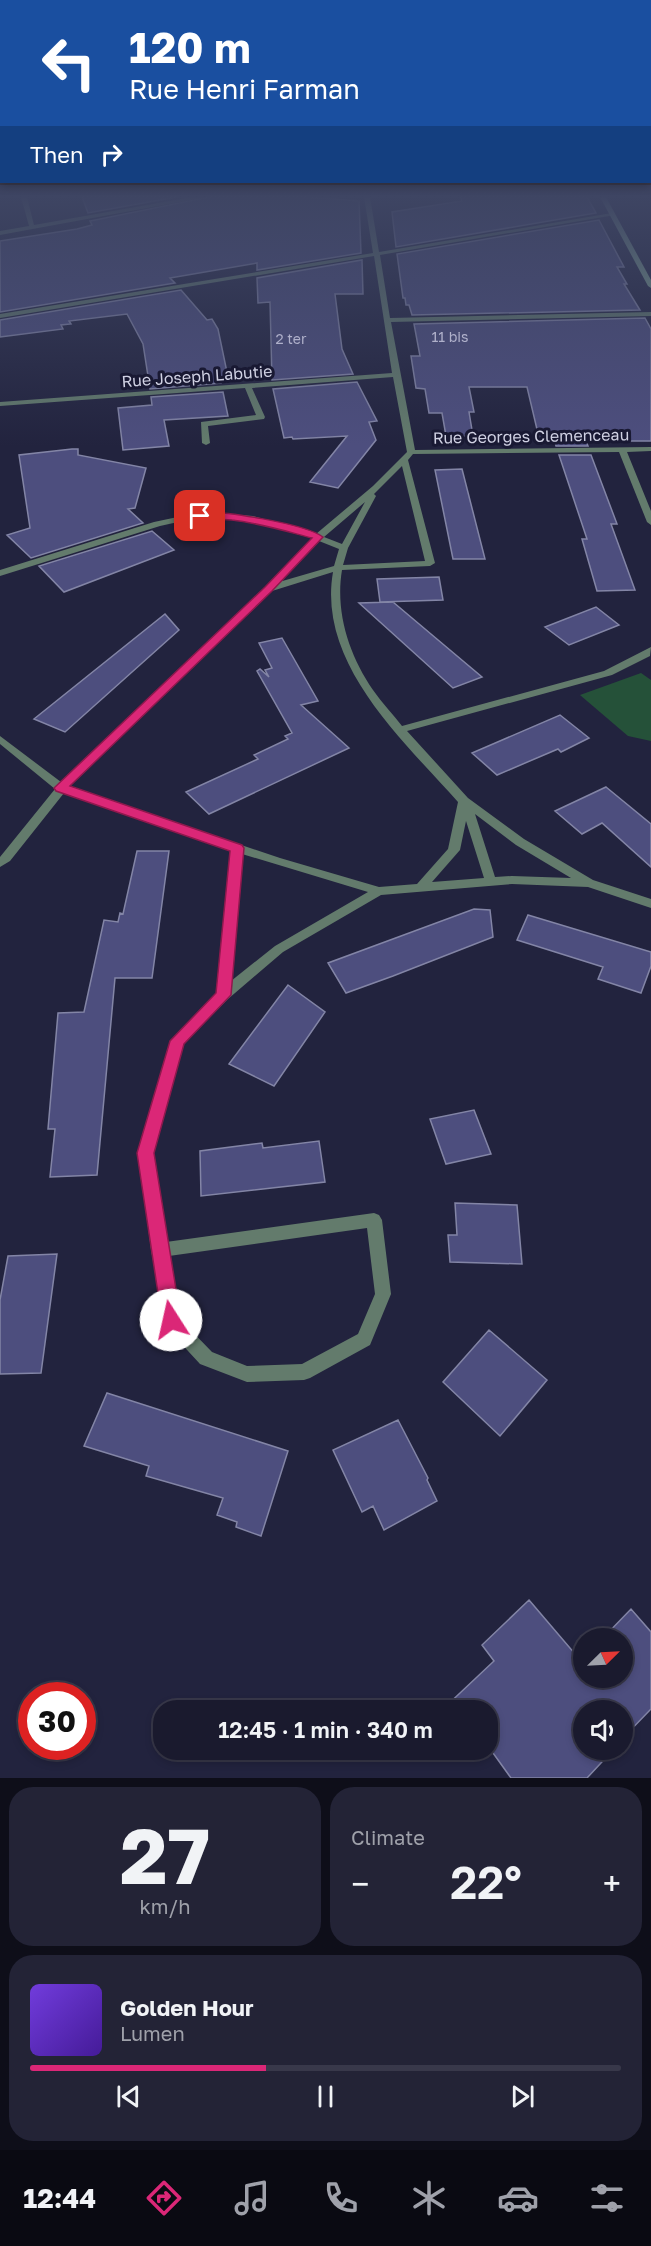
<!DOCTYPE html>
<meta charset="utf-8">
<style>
:root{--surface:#1a1a2e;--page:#232336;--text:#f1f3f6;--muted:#9fa1aa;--line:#38384a;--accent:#db2777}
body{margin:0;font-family:"Golos Text",sans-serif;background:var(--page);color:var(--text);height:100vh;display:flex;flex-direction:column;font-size:22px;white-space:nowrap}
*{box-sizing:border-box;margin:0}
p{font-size:20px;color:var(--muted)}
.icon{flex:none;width:33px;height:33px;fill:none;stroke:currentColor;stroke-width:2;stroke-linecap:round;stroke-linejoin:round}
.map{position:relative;height:1778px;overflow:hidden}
.drawer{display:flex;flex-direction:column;gap:9px;padding:9px;background:#0e0e19;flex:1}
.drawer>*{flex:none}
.hud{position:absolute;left:0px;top:0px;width:651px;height:183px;box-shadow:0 3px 9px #0003,0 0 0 2px var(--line);background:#1a4fa0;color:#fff;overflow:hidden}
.needle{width:39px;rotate:66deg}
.tools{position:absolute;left:573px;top:1628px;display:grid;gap:12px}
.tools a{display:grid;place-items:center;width:60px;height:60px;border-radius:50%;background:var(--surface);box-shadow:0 3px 9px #0003,0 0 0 2px var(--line);font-size:30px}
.speed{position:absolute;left:18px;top:1682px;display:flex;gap:12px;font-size:30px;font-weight:700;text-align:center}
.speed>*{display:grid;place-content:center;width:78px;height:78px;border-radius:50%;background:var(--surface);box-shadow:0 3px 9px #0003,0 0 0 2px var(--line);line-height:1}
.speed .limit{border:9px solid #d22;background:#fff;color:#111}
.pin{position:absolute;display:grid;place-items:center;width:51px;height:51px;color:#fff;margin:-26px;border-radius:12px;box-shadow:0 3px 9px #0006}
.me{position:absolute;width:66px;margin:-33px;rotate:350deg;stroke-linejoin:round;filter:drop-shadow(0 0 4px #0008)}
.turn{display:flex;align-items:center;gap:21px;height:126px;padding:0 30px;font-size:27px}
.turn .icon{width:78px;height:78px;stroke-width:2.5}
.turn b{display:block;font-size:42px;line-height:51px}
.then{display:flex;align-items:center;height:57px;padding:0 30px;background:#0003;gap:12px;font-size:22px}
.big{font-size:45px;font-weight:600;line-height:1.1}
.drawer .card{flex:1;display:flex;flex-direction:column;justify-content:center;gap:9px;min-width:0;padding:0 21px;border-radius:24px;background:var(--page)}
.drawer .dial{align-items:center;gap:0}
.dial b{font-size:78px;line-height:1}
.song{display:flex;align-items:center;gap:18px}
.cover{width:72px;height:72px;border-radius:9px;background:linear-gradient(135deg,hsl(260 70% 55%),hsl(260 70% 35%))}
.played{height:6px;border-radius:3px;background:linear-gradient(90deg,var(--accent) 40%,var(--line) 40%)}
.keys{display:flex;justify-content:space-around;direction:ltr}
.heat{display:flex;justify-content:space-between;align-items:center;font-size:33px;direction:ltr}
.drawer .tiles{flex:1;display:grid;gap:9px;grid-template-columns:1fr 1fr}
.card:last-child{grid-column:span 2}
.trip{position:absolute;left:153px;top:1700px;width:345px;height:60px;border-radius:24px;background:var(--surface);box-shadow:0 3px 9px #0003,0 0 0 2px var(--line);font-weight:600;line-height:60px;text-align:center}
.tabs{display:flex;height:96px;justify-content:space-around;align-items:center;background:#0a0a12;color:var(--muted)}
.tabs .icon{width:42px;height:42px}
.tabs .on{color:var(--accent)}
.tabs b{font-size:27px;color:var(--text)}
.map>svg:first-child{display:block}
.green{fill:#255139}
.building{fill:#4d4e7e;stroke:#8385a6;stroke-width:1.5}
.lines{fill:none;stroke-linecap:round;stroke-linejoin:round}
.minor{fill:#637b6c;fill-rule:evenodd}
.secondary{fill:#85ab93;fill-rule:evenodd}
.route{fill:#db2777;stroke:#8e194d;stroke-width:1.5}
.labels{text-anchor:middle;stroke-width:6;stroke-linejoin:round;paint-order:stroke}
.far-number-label{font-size:14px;fill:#afb0ca}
.far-street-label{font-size:16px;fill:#d0d1e3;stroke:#191933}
</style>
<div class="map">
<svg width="651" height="1778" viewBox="0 0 651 1778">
<rect width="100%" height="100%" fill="#22233e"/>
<path class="green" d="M641,673L651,680V741L628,736L580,695Z"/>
<path class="building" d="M82,197H177L88,213Z
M209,197H308L359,201L361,253L257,270V263L170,278L175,283L0,312V241L77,229L92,225L90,221Z
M460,197H587L596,213L396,247L392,212L462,201Z
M599,220L624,267H617L627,284H624L640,310L412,315L409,305H406L405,298H403L397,254Z
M362,260L363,294H335L342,349L353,374L272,380L270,302L258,303L257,278Z
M181,290L207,320L212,319L218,329L228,377H220L221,383L150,389L143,344L127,314L69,321L71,324L61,325L63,329L0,337V320Z
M645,318L651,329V441H586L588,446H556L555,442H540L527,387H469L474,412H469L473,436H446L442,413H429L425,389L416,388L411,356H420L414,324Z
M357,382L377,421L369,422L376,440L338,488L310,482L347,436L293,439L292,437L284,438L273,389Z
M223,392L228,416L164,420L169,446L123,450L118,408L152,405L151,397Z
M72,449H78V455L146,468L135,508L128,509L143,523L31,558L7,535L30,528L19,455Z
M559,455H591L617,524H611L635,590L597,591L582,539H587Z
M462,469L485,559H453L435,470Z
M152,531L174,550L64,592L39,566Z
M439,577L443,600L380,602L377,579Z
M393,602L444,645L482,677L453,688L359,603Z
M596,607L619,625L569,645L545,627Z
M165,614L179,630L65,732L34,719Z
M282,638L318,701L301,705L349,748L209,814L186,792L258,759L254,755L288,739L285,736L292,733L257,671L260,669L269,677L265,670L272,668L259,643Z
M560,715L589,738L561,752L558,749L497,775L472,753Z
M606,787L651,824V867L602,823L582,834L555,811Z
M137,851H169L152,978H115L97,1175L50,1177L55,1129H48L58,1013L84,1012L104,920L118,922L120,913L123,914Z
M474,909L490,910L493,937L393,976L346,993L328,963Z
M528,915L651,952V966L641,993L598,979L603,967L517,940Z
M288,985L325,1012L274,1086L229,1064Z
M474,1110L491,1154L446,1164L430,1119Z
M319,1141L325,1182L201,1196L200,1151L262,1143L263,1148Z
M455,1203L517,1205L522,1264L450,1262L448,1235H457Z
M57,1254L41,1373L0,1374V1300L8,1256Z
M489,1330L547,1380L500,1436L443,1382Z
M107,1393L288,1451L261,1536L236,1527L237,1522L217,1515L223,1498L146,1476L149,1466L84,1446Z
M398,1420L428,1478L427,1480L437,1501L384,1530L373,1506L362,1512L333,1450Z
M529,1600L581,1661L584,1658V1677H622V1638H603L631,1609L651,1632V1709L622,1739V1710H584V1749H614L587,1778H511L488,1746V1710H442L494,1661L482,1645Z"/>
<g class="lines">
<path class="minor" d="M21,197H27L34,225L192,197H207L0,235V231L29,226Z
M364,197H370L379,252L612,213L615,215L380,255L390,318L651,312V316L391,322L415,450L651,447V451L627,452L651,511V525L647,522L619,452L413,454L408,460L435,563L430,566L342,570C335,612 349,655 373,690C382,703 393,714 402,726L604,671L651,647L650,656L612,675L407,731L468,798L524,839L593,880L651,899V908L588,887L512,884L381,895L283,952L228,999L183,1044L152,1153L166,1242L374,1213L379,1215L382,1220L391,1294L370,1345L310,1378L304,1380L247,1382L200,1364L165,1326L151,1250L138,1153L170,1041L217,993L231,850L64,793L10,861L0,867V857L55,789L0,744V736L61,782L265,587L312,538L253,522L216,518L187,520L160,526L0,576V570L154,522L187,515L216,513L253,516L316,534L373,486L407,452L393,377L252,388L265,417L264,419L208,426L210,443L206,445L202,443L201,422L256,415L245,388L0,406V402L392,373L374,256L0,318V314L373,253ZM402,466L425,561L343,565L348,548L376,496L374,494ZM365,502L342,544L324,537ZM319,541L339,549L334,566L279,582ZM333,572C317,664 403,740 458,802L448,849L417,884L379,887L280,858L69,787L272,591ZM475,814L516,845L571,878L512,876L495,877ZM466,821L484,878L432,882L460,850ZM242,854L368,892L275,946L231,981ZM367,1228L375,1294L358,1334L302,1364L247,1366L212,1352L178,1317L169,1256Z"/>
<path class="secondary" d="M600,197H606L651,280V288L648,286Z"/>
</g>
<linearGradient id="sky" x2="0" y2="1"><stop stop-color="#131322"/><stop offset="0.44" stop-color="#3e4563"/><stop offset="1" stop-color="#3e4563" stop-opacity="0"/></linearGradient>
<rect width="651" height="446" fill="url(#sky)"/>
<path class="route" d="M196,513C219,509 306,524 323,537L272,591L70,786L242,845L244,848L231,995L184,1044L154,1153L181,1320L178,1327L171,1329L165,1327L162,1320L137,1153L170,1041L216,993L230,851L56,791L54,788L265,587L312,538C285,531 259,523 232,520C221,518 204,522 195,516Z"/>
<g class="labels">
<g class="far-number-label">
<text x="450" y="342">11 bis</text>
<text x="291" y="344">2 ter</text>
</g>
<g class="far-street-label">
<text transform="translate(197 376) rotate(-4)" y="6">Rue Joseph Labutie</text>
<text transform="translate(531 436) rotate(-1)" y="6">Rue Georges Clemenceau</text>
</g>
</g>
</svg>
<div class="tools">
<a><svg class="needle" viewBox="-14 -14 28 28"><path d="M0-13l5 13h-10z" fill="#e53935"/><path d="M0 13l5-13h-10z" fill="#9fa1aa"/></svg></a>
<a><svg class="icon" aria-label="sound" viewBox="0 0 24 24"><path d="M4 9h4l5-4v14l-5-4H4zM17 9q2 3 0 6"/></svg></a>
</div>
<div class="speed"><div class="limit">30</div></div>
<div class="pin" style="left:200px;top:516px;background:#d93025"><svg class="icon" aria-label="arrive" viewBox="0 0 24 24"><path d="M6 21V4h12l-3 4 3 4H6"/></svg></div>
<svg class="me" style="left:171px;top:1320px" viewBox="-20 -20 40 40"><circle r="19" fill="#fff"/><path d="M0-13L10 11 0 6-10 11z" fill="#db2777"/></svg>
<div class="trip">12:45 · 1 min · 340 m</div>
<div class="hud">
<div class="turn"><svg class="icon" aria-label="left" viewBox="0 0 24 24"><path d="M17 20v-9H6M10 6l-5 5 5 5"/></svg><div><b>120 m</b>Rue Henri Farman</div></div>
<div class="then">Then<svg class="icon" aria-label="right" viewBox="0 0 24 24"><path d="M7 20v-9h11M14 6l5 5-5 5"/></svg></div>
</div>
</div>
<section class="drawer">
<div class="tiles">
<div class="card dial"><b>27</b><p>km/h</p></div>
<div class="card"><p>Climate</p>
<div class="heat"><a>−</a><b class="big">22°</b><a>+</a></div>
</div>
<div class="card">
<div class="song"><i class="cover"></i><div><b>Golden Hour</b><p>Lumen</p></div></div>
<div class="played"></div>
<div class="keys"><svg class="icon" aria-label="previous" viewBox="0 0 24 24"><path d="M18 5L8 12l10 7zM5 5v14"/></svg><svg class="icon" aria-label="pause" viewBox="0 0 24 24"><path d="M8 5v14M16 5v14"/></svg><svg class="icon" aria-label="next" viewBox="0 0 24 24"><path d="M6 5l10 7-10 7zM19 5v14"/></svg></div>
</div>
</div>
</section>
<nav class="tabs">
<b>12:44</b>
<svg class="icon on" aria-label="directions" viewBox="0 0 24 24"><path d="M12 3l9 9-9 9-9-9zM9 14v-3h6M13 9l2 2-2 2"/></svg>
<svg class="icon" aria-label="music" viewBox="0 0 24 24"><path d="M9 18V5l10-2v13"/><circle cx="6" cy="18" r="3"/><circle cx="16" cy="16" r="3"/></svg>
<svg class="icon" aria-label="phone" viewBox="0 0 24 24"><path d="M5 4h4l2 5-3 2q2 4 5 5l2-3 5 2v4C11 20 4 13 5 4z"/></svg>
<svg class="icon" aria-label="climate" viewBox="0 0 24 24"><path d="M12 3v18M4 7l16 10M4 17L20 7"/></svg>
<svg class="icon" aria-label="car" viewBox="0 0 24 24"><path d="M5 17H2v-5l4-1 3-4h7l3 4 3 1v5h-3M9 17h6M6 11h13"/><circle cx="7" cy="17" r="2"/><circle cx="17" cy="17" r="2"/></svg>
<svg class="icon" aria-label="filters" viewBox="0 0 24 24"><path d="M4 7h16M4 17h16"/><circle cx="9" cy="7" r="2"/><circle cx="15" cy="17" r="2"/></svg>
</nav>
